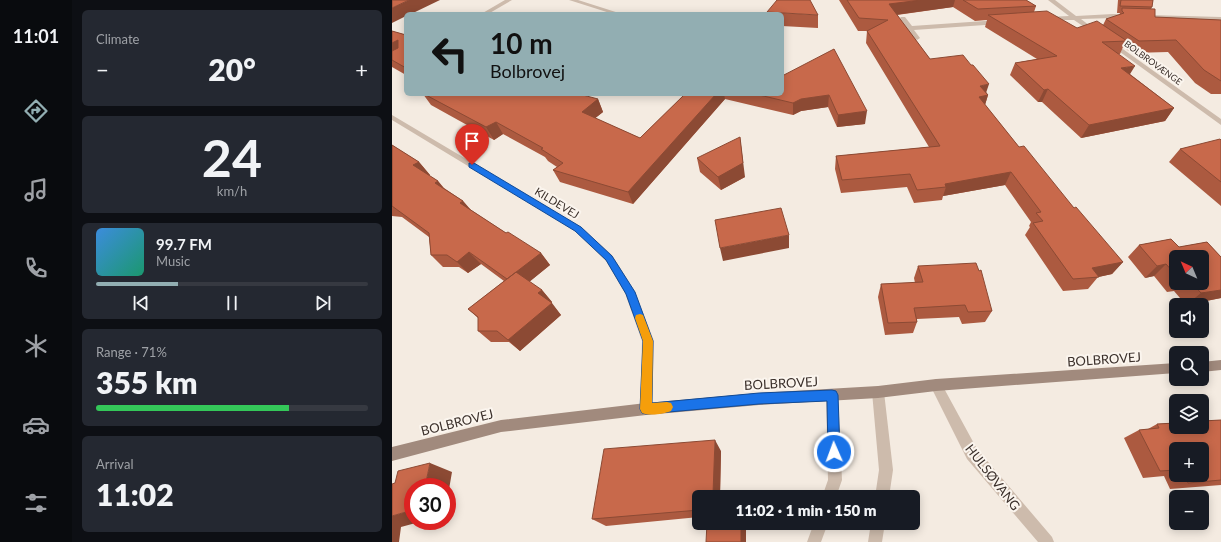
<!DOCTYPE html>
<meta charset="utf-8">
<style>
:root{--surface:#171b24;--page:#242831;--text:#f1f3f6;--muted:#9ea1a6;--line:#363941;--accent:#92aeb2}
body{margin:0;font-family:Lato,sans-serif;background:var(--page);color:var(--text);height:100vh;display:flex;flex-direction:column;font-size:15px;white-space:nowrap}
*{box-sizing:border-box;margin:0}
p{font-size:13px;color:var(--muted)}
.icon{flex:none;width:22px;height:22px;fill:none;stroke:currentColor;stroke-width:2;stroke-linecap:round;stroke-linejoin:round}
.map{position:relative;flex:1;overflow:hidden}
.side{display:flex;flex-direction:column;gap:10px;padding:10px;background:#0d0f14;width:320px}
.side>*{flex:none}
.guide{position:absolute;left:12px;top:12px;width:380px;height:84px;border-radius:6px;box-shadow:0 2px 10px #0003;background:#92aeb2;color:#111;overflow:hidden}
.needle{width:26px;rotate:316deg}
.controls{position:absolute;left:777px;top:250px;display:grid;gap:8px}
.controls a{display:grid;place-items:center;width:40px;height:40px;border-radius:6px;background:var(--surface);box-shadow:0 2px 10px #0003;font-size:20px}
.speed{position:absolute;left:12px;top:478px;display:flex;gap:8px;font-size:20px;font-weight:700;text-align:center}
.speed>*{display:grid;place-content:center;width:52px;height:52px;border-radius:50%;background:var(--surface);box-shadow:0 2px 10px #0003;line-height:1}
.speed .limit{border:6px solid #d22;background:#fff;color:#111}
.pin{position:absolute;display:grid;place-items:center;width:34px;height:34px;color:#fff;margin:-41px -17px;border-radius:50% 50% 50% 0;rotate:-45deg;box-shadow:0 0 4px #0007}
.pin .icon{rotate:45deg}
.me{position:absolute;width:44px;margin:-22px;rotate:358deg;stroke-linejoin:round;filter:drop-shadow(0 0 3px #0008)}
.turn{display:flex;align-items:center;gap:14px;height:84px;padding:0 20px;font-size:18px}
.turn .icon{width:52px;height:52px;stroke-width:2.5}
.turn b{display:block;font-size:28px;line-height:34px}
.big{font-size:30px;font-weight:800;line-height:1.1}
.side .widget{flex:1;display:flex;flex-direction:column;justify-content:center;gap:6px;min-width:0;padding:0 14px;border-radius:6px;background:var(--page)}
.side .dial{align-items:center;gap:0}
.dial b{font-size:52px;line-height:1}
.song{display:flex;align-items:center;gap:12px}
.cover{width:48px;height:48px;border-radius:6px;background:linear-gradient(135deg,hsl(210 70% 55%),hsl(160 70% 35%))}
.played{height:4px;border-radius:2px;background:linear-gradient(90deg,var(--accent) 30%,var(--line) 30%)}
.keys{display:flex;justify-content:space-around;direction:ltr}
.heat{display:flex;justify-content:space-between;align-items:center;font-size:22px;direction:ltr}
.charge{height:6px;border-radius:3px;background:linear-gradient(90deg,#34c759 71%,var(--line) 0)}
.trip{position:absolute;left:300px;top:490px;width:228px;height:40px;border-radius:6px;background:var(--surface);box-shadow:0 2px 10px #0003;font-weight:800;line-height:40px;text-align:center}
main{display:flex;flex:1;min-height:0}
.tabs{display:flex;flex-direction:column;width:72px;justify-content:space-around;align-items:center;background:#090b0e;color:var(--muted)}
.tabs .icon{width:28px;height:28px}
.tabs .selected{color:var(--accent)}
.tabs b{font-size:18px;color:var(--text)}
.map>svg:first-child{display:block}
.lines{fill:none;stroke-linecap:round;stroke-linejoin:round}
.lane{fill:#cdbbac;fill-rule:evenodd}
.street{fill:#cdbbac;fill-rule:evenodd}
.secondary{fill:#a18a7d;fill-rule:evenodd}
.wall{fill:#ac5a40;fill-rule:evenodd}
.shaded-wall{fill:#8c4a34}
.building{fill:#c8694b;stroke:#8c4a34}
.route{fill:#1a73e8;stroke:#114b97}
.slow{fill:#f59e0b}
.labels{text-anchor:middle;stroke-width:4;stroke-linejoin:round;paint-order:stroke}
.far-street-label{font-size:9px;fill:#3b302b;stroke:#fbf5ee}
.street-label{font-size:11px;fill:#3b302b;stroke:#fbf5ee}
.near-street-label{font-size:13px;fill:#3b302b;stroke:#fbf5ee}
</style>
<main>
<nav class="tabs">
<b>11:01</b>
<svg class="icon selected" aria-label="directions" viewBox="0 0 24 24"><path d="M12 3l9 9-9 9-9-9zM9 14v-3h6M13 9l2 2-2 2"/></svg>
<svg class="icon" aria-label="music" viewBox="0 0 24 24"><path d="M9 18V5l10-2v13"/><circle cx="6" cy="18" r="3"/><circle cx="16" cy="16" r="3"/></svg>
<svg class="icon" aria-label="phone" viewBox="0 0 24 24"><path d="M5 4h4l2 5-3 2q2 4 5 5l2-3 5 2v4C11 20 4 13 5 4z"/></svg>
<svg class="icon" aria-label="climate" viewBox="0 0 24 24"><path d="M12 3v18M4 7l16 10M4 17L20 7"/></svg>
<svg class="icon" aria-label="car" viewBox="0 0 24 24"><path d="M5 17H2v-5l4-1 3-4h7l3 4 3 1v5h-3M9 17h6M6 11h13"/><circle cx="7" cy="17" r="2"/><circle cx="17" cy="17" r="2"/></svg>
<svg class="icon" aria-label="filters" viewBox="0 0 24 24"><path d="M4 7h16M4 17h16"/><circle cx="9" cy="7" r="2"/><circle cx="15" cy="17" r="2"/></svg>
</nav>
<section class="side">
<div class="widget"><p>Climate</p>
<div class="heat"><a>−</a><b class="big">20°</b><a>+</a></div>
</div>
<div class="widget dial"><b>24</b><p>km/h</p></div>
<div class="widget">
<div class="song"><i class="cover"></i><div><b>99.7 FM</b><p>Music</p></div></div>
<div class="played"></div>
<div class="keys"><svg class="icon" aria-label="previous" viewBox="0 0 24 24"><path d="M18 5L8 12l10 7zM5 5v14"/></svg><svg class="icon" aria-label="pause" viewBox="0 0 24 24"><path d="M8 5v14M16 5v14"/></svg><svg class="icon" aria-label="next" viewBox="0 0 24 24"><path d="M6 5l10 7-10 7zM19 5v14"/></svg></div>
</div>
<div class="widget"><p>Range · 71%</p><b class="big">355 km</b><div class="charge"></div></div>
<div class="widget"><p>Arrival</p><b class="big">11:02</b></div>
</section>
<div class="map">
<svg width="829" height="542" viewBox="0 0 829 542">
<rect width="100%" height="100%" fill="#f4ebe1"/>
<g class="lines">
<path class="lane" d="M486,386L490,388L492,392L501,470L497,497H483L487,470L480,392L482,388Z
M479,523H493L490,542H476Z"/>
<path class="street" d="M113,0H120L96,14H89Z
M177,0H186L230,14H221Z
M656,0H663L684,16L721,14L829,17V21L721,18L689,19L706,32V34L704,35L682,20H653L652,19L655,17L677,16Z
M509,17H513L520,26L607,20L610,22L607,24L522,30L528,38L525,40L523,39L508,18Z
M717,42H721L829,119V125L717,44Z
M0,115L189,227L220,255L243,292L262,341L260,409L258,413L254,415L250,413L248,409L250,341L233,293L214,261L183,231L0,120Z
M544,379L548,381L585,449L660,537L662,542H646L575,459L538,385L540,381Z
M440,389L444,391L446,395L450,480L444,497H430L436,480L434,395L436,391Z
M422,523H436L429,542H415Z"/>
<path class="secondary" d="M829,360V370L810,372V362Z
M784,363V373L544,391L486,398L367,405L254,415L109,432L0,461V447L109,420L254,403L367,393L486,386L544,379Z"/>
</g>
<path class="wall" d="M447,0H634L644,6L642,12L685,28L711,25L714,19L727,15L728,13H725L726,0H761L760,7L759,9L763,17L829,20V94H819L803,83L776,52L740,53L731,47L728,54H726L738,74L782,108L773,121L689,138L650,102H646L618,75L623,63L645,59L593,27L595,20L583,21L561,7L505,15L538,59L594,92L596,95L593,105L627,147L682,208L731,262L720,274L706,277L696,289L671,291L633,235L638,227L637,226L639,222L613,185L551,196L550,200L522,203L515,187L449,193L443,169L444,156L537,147L474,43L475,31H466Z
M375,12L426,15V28L390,26V14H375Z
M0,31L14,35V75L0,67Z
M442,49L473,124L445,127L436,107L409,111L401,115L333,99L241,204L168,182L161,170L165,167L156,161L153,157L111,134L102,140L39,105L31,94H110L206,99L211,112L203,118L248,138L293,94H390Z
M829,140V206L777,162L788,149Z
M0,145L27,162L38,175H36L46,181L52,188L71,201L79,210L114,233L149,253L158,265L137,282L150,290L160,302L159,303L169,315L128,351L117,342H99L86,331V318L76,309L112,281L89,264L76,273L67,267H51L39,255L37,237L10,217L0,216Z
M305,158L353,177L329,190L308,172Z
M779,239L787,247L815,242L829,257V298L794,305L782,291L775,292L762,276L753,278L736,257L747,245ZM784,257H810V283H784Z
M526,266L600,311L593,322L570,324L567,317L525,319V322L521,333L493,335L486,297L489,284L523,283L522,278Z
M829,420V485L778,489L772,476L751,478L732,438L747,430L756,429L765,424ZM784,449L810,475H784Z
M329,451L328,493L307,497V517L214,526L200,519Z"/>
<path class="shaded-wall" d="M17,0H48L19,14H14V16L0,23V8Z
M529,0H563L561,7L495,16L497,4Z
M6,40L14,52L0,59V43Z
M743,66L735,79L729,68Z
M597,84L593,96L596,95L592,108L584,99L588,86Z
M656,89L650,102H646L652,90Z
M324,94H332L333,99L241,204L236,192Z
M437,95L436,107L409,111L401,115V103L409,99Z
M206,99L211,112L196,124L190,112Z
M782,108L773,121L689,138L697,125Z
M475,111L473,124L445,127L446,115Z
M104,122L111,134L102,140L94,127Z
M348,137L353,177L329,190L326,177Z
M27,162L38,175L32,178L21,165Z
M619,172L613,185L551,196L554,187L553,184Z
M46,181L56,194L43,183Z
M71,201L82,214L68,203Z
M397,235V248L331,261L328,248Z
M77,252L89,264L76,273L65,262Z
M149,253L158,265L126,291L115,279Z
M731,262L720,274L702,278L700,268Z
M774,264L762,276L753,278L765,266Z
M150,290L160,302L156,305L146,293Z
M829,290V298L794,305L809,293Z
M160,303L169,315L128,351L116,340Z
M323,440L329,451L328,497L321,494Z
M38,463L60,472L55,501V487H33Z
M349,491L353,497H349Z
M21,510V521H31L9,527L7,542H0V516Z
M349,523H354V542H349Z"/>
<path class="building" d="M0,0H17L0,8Z
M385,0H418L426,15L375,12Z
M455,0H529L497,4L538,59L571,55L579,65H581L597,84L588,86L596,95L587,97L627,147L632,146L682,208L684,207L731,262L700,268L707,277L681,279L641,223L651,221L644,213L649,212L619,172L553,184L554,187L525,190L518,174L450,180L444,156L548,146L475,31L496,20L467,18Z
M571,0H634L644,6L586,9Z
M729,0H761L760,7L728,6Z
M730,8L763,9V17L829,20V81L812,70L784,40L747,41L714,19L732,13L730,11Z
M655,11L685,28L705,21L735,41L710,42L743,66L729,68L782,108L697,125L656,89L652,90L623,63L665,56L596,15Z
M0,31L14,35V68L0,60V51L6,48V40L0,43Z
M442,49L475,111L446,115L437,95L409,99L401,103L363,94H390V76Z
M32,94H187L206,99L190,112L248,138L293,94H324L236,192L161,170L171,163L149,149L151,148L104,122L94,127Z
M348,137L351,163L326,177L305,158Z
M828,139L829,140V182L788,149Z
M0,145L27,162L21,165L46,181L43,183L71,201L68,203L114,233L116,232L149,253L115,279L77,252L65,262L55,255H39L37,233L0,206Z
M389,208L397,235L328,248L323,220Z
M779,239L787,247L815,242L829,257V290L809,293L800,283H810V257H784V275L774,264L765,266L747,245Z
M584,263L587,271L589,270L600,311L576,312L573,305L522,308L525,322L496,323L489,284L531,282L526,266Z
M124,272L150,290L146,293L160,303L116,340L105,331H86V317L76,309Z
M829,420V480L796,483L792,475H810V449H784V470L768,471L747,430L767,428L765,424L784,423V427H810V421Z
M323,440L321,494L349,491V497H307V510L200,519L212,449Z
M38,463L33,487H21V510L0,516V484L3,483L6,471Z
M315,523H349V542H314Z"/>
<path class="route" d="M77,163H82L189,227L220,256L243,292L261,341L260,403L367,393L440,390L444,391L446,395L448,452L446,456L442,458L438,456L436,452L435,401L367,404L254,414L250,413L248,409L251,341L234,294L214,260L183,231L77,167Z"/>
<path class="slow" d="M248,314L251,315L261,341L260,403L275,402L279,403L281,407L279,411C272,414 258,416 250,413L248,409L251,341L243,318L244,315Z"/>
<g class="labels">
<g class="far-street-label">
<text transform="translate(761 63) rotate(36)" y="3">BOLBROVÆNGE</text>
</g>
<g class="street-label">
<text transform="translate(165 203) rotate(31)" y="4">KILDEVEJ</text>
</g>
<g class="near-street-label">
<text transform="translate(712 359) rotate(-4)" y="5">BOLBROVEJ</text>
<text transform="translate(389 383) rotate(-3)" y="5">BOLBROVEJ</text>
<text transform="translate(65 422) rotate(-14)" y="5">BOLBROVEJ</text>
<text transform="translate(601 477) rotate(52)" y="5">HULSØVANG</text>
</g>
</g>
</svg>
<div class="controls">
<a><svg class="needle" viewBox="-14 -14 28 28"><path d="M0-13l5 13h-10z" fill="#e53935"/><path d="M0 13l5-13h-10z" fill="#9ea1a6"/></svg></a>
<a><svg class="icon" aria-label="sound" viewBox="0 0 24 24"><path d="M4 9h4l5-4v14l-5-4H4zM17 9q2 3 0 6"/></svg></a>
<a><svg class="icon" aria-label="search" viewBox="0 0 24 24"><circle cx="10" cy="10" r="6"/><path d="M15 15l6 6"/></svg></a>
<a><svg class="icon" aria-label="layers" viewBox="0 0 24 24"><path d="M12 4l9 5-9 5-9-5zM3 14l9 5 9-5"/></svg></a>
<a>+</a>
<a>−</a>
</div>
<div class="speed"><div class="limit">30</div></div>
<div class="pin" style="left:80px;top:165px;background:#d93025"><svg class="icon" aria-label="arrive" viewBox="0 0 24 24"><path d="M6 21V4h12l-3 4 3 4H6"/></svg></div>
<svg class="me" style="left:442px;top:452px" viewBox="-20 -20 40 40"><circle r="17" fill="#1a73e8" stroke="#fff" stroke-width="3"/><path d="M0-11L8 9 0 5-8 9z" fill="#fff"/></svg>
<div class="trip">11:02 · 1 min · 150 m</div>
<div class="guide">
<div class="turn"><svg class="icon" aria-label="left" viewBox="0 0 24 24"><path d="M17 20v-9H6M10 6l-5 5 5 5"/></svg><div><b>10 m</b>Bolbrovej</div></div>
</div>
</div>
</main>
